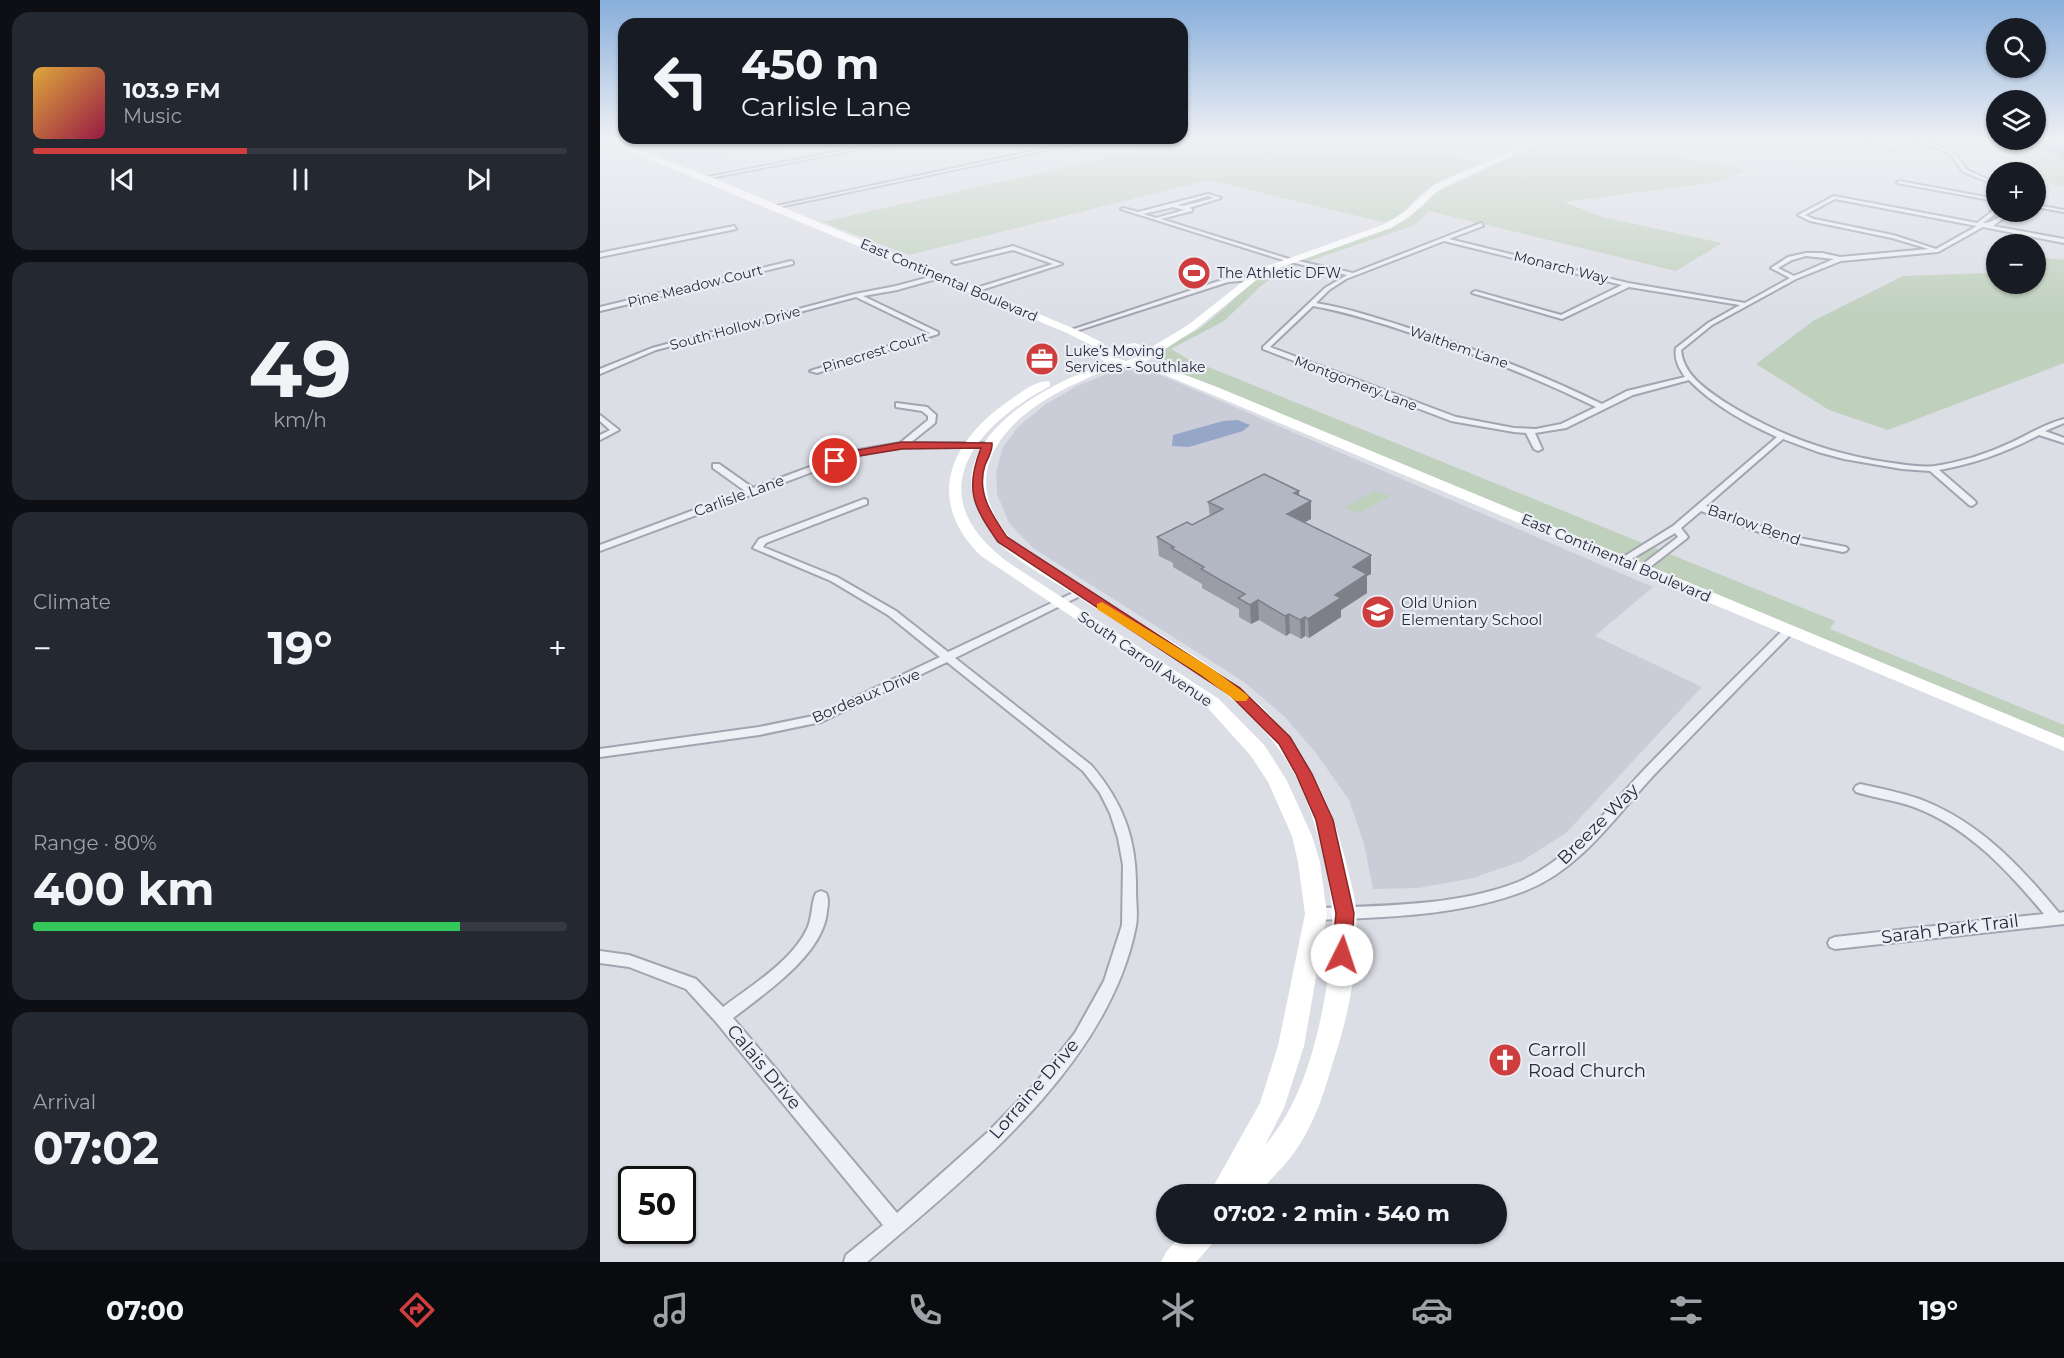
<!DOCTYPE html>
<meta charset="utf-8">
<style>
:root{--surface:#171b24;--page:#242831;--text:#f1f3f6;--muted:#9ea1a6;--line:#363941;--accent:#ce3e3e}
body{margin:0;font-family:Montserrat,sans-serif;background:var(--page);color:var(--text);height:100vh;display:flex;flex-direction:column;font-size:22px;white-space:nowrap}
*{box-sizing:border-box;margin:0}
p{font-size:20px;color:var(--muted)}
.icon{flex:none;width:33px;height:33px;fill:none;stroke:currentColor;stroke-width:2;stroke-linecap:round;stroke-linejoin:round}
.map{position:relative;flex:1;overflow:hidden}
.side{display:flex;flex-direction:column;gap:12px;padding:12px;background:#0d0f14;width:600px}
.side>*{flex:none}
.guide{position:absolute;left:18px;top:18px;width:570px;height:126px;border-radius:18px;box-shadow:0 2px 4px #0004;background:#171b24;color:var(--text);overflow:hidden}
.tools{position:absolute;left:1386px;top:18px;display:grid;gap:12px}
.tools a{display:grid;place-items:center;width:60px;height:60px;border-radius:50%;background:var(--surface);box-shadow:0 2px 4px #0004;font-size:30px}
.speed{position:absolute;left:18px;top:1166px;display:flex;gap:12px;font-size:30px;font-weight:700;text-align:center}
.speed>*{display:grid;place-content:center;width:78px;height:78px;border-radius:50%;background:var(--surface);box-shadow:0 2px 4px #0004;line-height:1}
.speed .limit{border:3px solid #111;border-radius:9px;background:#fff;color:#111}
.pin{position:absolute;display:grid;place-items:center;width:51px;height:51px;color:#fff;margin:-26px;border:3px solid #fff;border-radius:50%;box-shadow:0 2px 6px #0007}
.me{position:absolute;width:66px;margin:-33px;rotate:4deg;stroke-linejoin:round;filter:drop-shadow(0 0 4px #0008)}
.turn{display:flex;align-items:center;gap:21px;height:126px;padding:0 24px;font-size:27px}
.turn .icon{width:78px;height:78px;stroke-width:2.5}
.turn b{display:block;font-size:42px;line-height:51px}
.big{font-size:45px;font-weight:700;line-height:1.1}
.side .widget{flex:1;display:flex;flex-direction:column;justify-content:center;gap:9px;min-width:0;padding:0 21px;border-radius:18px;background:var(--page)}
.side .dial{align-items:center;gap:0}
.dial b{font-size:78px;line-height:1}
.song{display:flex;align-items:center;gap:18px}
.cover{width:72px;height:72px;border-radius:9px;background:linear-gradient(135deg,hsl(40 70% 55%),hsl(340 70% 35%))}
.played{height:6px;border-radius:3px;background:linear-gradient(90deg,var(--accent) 40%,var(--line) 40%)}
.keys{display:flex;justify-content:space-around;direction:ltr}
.heat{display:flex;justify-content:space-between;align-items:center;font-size:33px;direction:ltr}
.charge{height:9px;border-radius:4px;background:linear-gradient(90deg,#34c759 80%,var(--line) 0)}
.trip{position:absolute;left:556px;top:1184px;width:351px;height:60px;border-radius:30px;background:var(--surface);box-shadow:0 2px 4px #0004;font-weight:700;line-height:60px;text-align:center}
.dock{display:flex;height:96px;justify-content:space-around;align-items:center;background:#090b0e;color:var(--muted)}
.dock .icon{width:42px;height:42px}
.dock .selected{color:var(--accent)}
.dock b{font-size:27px;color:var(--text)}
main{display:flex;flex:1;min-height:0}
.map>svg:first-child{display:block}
.built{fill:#cacdd8}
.green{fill:#bfd0bd}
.water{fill:#96a6c7}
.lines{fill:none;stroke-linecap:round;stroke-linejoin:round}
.stream{stroke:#96a6c7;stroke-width:2}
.river{fill:#96a6c7;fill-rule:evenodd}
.minor-casing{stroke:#a2a4b0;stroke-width:4}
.minor{fill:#eef0f5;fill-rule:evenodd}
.secondary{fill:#fff;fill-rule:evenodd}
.wall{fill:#9a9da8}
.shaded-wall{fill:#7d8088}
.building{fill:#b3b7c3;stroke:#7d8088;stroke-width:1.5}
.route{fill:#ce3e3e;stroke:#862828;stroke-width:1.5}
.slow{fill:#f59e0b}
.labels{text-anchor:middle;stroke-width:4.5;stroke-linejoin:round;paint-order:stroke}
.far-street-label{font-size:14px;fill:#262a3c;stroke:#ebedf4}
.far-poi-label{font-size:14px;fill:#262a3c;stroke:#ebedf4;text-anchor:start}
.street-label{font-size:15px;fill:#262a3c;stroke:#ebedf4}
.poi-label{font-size:15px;fill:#262a3c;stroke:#ebedf4;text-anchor:start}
.near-street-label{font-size:18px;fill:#262a3c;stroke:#ebedf4}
.near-poi-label{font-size:18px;fill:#262a3c;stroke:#ebedf4;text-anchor:start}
</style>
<main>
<section class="side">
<div class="widget">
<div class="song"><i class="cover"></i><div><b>103.9 FM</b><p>Music</p></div></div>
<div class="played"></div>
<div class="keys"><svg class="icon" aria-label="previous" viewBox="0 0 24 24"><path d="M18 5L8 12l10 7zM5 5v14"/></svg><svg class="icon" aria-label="pause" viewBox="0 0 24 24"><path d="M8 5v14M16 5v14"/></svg><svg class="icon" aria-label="next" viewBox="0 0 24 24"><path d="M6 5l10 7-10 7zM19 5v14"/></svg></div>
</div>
<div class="widget dial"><b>49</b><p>km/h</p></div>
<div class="widget"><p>Climate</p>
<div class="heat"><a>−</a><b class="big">19°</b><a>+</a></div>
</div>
<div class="widget"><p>Range · 80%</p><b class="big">400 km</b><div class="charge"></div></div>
<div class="widget"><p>Arrival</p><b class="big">07:02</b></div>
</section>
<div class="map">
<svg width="1464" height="1262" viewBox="0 0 1464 1262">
<rect width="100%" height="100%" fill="#dcdee6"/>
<path class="built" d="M25,140H217L83,164Z
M524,367L551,371L1053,587L995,636L1102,687L966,833L922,861L873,878L819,888L773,889L764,844L749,800L716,753L684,716L644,682L433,548L409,523L397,494L396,472L403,447L419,426L446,404L477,386Z"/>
<path class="green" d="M564,140H770L883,163C861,171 837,180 820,195C807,207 802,219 783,222L608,180L309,255L222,222L573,143Z
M949,140H978L1150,170L1111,183L964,202L1002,217L1122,243L1076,271L829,211L815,225L683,270L661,286L624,321L571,349L586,358L1235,621L1230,629L1464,725V738L564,366L555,359L554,354C568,341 588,338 603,326C628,307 648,282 676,266L805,221L818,209L824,210L821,209L834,193Z
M1363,140H1464V188L1436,178V172H1424L1420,168L1431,160Z
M1436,257L1464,260V363L1288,430L1229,410L1156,364L1213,321L1303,276L1387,273L1396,270V284H1436Z
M775,491L791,496L758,514L745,507Z"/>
<path class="water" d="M1394,140H1442L1456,153L1423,148L1415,142Z
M638,420L650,425L643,431L589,447L572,446L573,435L623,421Z"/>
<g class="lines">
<path class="stream" d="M1260,140L1296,153"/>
<path class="river" d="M1437,140H1448L1464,152V160Z"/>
<g class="minor-casing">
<path id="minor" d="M298,140H307L105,179L103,178Z
M486,140H494L174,208L172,207Z
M1312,140H1318L1347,149L1355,154L1367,170L1396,183V185L1363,172L1352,156L1345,151Z
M1299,181L1396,199V201L1297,183Z
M608,194L621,198L589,208L592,209V211L561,219L689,259L753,273L881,223L883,226L849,239L1028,283L1145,303L1190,278L1171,268L1188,257L1206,253H1222L1240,257L1329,249L1292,238L1210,221L1198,215L1234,196L1377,223L1394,210L1398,212L1383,223C1395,224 1401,212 1412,212L1393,226L1464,239V243L1383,227L1338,252L1241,261L1196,279L1112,325L1081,350C1083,374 1104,388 1123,401C1173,433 1227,453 1285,462C1302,464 1319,468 1335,466C1361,462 1386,454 1410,443C1428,435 1444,424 1464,419V423L1445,431L1464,438V443L1439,435C1407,452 1375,464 1339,470L1375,501L1376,503L1372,506L1369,505L1330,471L1302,469L1244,459L1218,452L1183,439L1106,506L1184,535L1246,547L1248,549L1246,551L1243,552L1179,539L1101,511L1081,528L1088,537L1086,539L1045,571H1039L1037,569L1039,567L1078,537L1075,533L1025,563L1022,564L1017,561L1073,526L1177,437C1146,423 1113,405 1089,380L1033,395L966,428L935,433L942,449L938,451L934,449L926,433L914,432L851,421L663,349V347L725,288L747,275L686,261L521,209L523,208L538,212ZM608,196L614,198L583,206L578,205ZM1235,199L1377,226L1336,249L1293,235L1214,219L1205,215ZM573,207L584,210L556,218L543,214ZM844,241L1022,285L961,315L875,291L872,293L962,319L1029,287L1140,305L1108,323L1076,348C1074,359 1079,368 1085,377L1027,391L1002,404C943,375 881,351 818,331C784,320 751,309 716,303L729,290L746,279ZM1206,256L1234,259L1194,276L1178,268L1192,260ZM713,306C747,312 781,323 814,334C876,354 937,378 996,407L961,424L936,429L914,428L856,417L670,347Z
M1436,205L1464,210V212L1436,207Z
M134,226L136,229L0,257V253Z
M413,246L462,264L375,292L372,290L373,289L453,264L413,250L355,264L352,262Z
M191,261L193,262V264L0,311V307Z
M341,274L344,276L343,277L297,290L263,296L338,332V334L217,373L210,371L330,333L256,297L56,350L0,374V369L52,348L255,294L296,286Z
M649,277L652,279L651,280L628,282L473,332L468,331L625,279Z
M296,403L327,407L336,415L335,423L310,443H388L392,445L388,447H301L258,455L0,551V545L145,491L113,468V464H119L153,488L253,451L300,443L328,420V416L322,411L296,407Z
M0,415L19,430L0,440V435L10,430L0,421Z
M264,499L267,500V504L166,543L163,547L237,577L296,611L348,652L477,591L481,590L486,593L355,658L491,765C524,803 537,841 536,890C536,902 538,915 536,926C509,1065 369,1175 267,1262H244L246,1255L283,1225L116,1022L86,989L29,967L0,963V951L29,955L96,979L123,1007C151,986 192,961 207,929C213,916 211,903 216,893L221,891L226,893C229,899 228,905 227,911C224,954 164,994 133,1018L297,1213L388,1132L435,1084L475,1033L504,981L522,925L523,865L518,838L510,813L500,793L483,771L347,662L221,722L159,735L0,757V749L159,727L218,715L340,657L288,615L231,581L153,548L159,539Z
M1188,628L1193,631L1192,633C1145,681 1098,729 1052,777C1015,817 980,869 927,890C861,916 787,917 716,920L711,918L709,914L711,910L716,908C781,906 857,906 918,882C969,861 1004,813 1040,774C1087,725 1136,677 1184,629Z
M1260,784C1282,789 1305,793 1327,802C1382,825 1421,867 1459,913L1464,912V924L1235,949L1230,947L1228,943L1230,939L1235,937L1444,914C1408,871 1368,827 1314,807C1294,800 1275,798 1256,792L1254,789L1256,786Z"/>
</g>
<use href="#minor" class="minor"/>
<path class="secondary" d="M3,140H12L108,176L475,329L503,343L507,349L534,343L550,348L588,325L659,269L785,224L804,212L834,185L936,140H944L840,189L810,216L791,228L665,273L596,329L542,364L572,370L617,387L1464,738V751L565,375C552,372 534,366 520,367C506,369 490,377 477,383C416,410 352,466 407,534C419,549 441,560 457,570C517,611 583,644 640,688C698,733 730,795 747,866C750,880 755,895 756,910C760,960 749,1015 733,1062C725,1090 715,1122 698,1147C687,1164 671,1179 657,1194H609L660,1103L678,1046L705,914L698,862L692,836L668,782L651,756L607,707L381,556C322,498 352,438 413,398C423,391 438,379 450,382V386C369,429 318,499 412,565L619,699L665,746L687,781L712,836L720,862L727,914L704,1046L684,1108L665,1145C704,1101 719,1035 728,978C737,928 732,888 719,840C711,810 700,780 683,755C634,681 534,635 462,587C441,574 416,560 399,543C393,537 389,528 384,521C333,444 447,382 507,364L500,358L495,347L467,333ZM534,349L541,351L543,355L526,361L511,356L517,352Z
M583,1233H617L613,1243L596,1262H561L566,1252Z"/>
</g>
<path class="wall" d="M699,495L711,519L704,522L771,574L767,576V593L741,610V617L709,638L705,636L701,639L690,633L686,636L659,620L651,624L639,617V609L602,588V584L573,567V563L559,556L557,537L592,525L610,516L608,502Z"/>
<path class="shaded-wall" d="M699,491V507L711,501V519L687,532V514L694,493Z
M771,555V574L767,576V593L741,610V617L709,638L708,619L753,567Z
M658,600L659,620L651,624L650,605Z
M689,614L690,633L686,636L685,616Z
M705,617V636L701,639L700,620Z"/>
<path class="building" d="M664,474L699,491L694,493L711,501L687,514L771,555L753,567L767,574L735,595L741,598L708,619L705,617L700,620L689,614L685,616L658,600L650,605L638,598L645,594L601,569L604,567L571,548L574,547L557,537L587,522L592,525L623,509L608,502Z"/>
<linearGradient id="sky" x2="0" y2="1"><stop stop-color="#87aedb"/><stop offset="0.44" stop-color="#eff0f4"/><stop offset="1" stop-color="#eff0f4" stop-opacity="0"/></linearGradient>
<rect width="1464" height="317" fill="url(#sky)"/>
<path class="route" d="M302,442L392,443C393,450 388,458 385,465C376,493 392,515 407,537L640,688L690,737L712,774L733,820L754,913L751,955L748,961L742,963L735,961L732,955L736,913L716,820L696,774L679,744L630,695L398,542C374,507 364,491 381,448L302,449L259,456L235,464L230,461L253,451Z"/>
<path class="slow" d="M502,602L611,668L646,694L649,697L646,701H636L601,675L497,609V604Z"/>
<defs>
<g id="stadium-disc" transform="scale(1.725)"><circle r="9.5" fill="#ce3e3e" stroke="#ebedf4"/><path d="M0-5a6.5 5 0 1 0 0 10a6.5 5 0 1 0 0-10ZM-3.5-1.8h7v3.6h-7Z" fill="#fff"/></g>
<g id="office-disc" transform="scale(1.725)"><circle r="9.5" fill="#ce3e3e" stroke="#ebedf4"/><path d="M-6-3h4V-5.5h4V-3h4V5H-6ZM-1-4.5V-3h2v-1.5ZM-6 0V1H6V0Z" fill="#fff"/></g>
<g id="school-disc" transform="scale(1.725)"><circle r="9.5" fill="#ce3e3e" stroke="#ebedf4"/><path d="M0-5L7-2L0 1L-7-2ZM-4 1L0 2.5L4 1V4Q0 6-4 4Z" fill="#fff"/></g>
<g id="church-disc" transform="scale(1.725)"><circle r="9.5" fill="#ce3e3e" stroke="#ebedf4"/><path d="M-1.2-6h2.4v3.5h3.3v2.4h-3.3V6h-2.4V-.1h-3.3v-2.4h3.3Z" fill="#fff"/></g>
</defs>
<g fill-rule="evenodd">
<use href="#stadium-disc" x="594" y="273"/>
<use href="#office-disc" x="442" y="359"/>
<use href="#school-disc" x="778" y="612"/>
<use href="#church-disc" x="905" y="1060"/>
</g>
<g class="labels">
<g class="far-street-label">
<text transform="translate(961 267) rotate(14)" y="5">Monarch Way</text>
<text transform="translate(349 280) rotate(23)" y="5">East Continental Boulevard</text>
<text transform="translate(95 286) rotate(-14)" y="5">Pine Meadow Court</text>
<text transform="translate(135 328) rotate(-15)" y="5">South Hollow Drive</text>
<text transform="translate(859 347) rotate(19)" y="5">Walthem Lane</text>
<text transform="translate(275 352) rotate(-17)" y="5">Pinecrest Court</text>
<text transform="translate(756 383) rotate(21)" y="5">Montgomery Lane</text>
</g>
<g class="far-poi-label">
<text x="617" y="278">The Athletic DFW</text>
<text x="465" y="356">Luke’s Moving<tspan x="465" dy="16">Services - Southlake</tspan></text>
</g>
<g class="street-label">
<text transform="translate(139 496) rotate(-20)" y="5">Carlisle Lane</text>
<text transform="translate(1154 525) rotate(19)" y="5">Barlow Bend</text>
<text transform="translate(1016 558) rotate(23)" y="5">East Continental Boulevard</text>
<text transform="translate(545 659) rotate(34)" y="5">South Carroll Avenue</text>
<text transform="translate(266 696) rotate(-23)" y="5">Bordeaux Drive</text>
</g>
<g class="poi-label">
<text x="801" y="608">Old Union<tspan x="801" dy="17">Elementary School</tspan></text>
</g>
<g class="near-street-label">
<text transform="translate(998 824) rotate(-45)" y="6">Breeze Way</text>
<text transform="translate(1350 929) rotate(-7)" y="6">Sarah Park Trail</text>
<text transform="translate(164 1067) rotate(50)" y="6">Calais Drive</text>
<text transform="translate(434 1089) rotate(-49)" y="6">Lorraine Drive</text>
</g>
<g class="near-poi-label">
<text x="928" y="1056">Carroll<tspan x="928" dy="21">Road Church</tspan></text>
</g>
</g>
</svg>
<div class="tools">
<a><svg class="icon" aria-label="search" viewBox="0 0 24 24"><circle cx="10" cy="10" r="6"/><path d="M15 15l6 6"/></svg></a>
<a><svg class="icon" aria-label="layers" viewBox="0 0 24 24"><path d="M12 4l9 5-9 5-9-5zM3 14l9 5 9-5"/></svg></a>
<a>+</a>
<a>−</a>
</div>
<div class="speed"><div class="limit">50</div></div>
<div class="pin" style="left:235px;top:461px;background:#d93025"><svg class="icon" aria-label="arrive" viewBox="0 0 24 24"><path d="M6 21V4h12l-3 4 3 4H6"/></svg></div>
<svg class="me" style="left:742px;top:955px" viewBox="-20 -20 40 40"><circle r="19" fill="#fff"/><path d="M0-13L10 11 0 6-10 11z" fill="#ce3e3e"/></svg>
<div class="trip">07:02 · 2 min · 540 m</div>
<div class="guide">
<div class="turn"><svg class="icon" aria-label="left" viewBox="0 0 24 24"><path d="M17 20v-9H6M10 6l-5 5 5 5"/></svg><div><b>450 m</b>Carlisle Lane</div></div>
</div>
</div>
</main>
<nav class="dock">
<b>07:00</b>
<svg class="icon selected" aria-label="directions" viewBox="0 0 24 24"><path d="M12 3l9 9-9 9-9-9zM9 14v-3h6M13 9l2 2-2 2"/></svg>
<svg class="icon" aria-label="music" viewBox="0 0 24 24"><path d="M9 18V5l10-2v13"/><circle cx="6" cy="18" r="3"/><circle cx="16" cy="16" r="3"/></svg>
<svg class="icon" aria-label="phone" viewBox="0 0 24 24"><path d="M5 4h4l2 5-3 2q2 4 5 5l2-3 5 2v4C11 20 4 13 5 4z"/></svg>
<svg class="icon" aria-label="climate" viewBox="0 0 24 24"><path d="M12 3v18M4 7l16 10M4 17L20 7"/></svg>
<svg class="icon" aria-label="car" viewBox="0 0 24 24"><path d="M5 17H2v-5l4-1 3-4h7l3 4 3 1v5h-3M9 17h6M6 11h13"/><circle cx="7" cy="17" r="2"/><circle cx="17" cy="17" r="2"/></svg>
<svg class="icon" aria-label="filters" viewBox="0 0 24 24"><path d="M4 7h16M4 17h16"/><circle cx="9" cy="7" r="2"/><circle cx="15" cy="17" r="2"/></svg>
<b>19°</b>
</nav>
